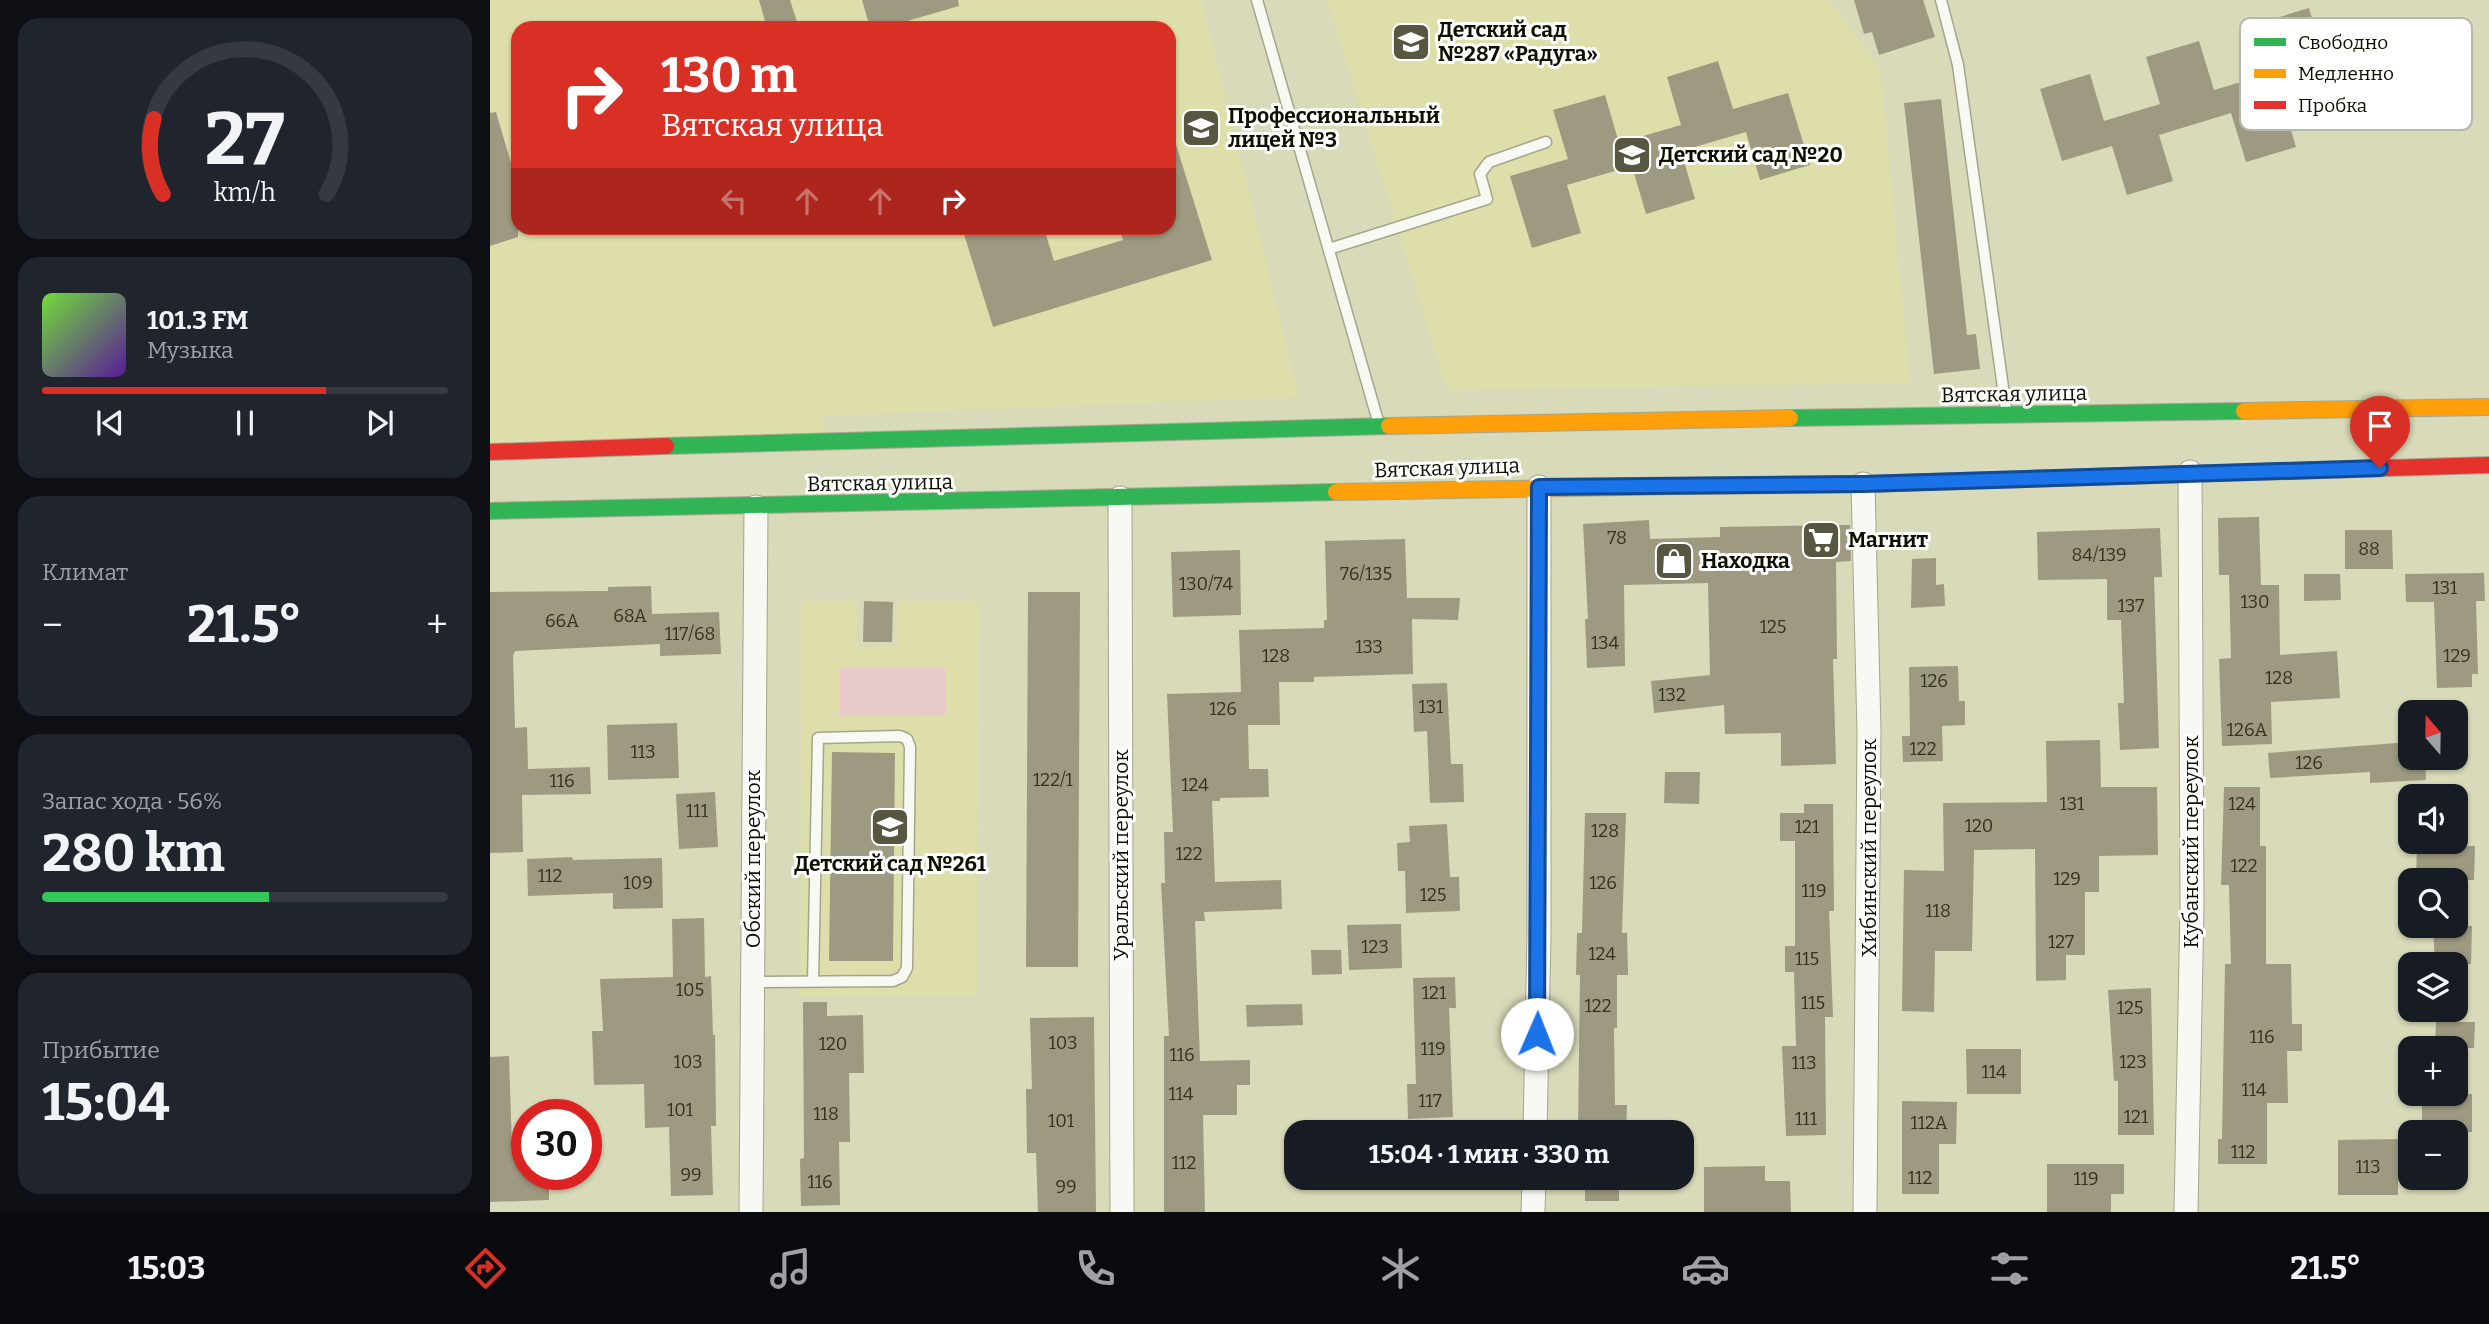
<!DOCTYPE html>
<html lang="ru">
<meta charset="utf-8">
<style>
:root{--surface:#171b24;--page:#20242c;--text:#f1f3f6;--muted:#9ea1a6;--line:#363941;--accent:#d93025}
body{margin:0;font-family:Bitter,serif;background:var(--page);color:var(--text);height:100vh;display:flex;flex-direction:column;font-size:26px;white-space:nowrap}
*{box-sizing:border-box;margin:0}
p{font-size:23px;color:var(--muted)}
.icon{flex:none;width:38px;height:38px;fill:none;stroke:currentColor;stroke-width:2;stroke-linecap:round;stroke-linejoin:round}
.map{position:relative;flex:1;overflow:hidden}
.sheet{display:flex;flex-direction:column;gap:18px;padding:18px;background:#0d0f14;width:490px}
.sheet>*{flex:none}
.hud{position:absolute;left:21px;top:21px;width:665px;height:214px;border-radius:21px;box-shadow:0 2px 5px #0004;background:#d93025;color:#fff;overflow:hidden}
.needle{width:46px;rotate:340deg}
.fabs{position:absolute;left:1908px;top:700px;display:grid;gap:14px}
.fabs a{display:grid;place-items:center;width:70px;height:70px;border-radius:14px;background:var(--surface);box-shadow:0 2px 5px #0004;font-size:35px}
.speed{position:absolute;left:21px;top:1099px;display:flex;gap:14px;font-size:35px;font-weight:700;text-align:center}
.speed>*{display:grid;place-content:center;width:91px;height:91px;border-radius:50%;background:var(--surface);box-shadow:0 2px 5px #0004;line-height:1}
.speed .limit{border:10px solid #d22;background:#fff;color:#111}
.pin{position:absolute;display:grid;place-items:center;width:60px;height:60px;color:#fff;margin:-72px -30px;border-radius:50% 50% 50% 0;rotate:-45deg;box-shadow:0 0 7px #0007}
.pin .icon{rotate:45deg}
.me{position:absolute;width:77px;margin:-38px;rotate:1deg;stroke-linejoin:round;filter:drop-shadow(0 0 5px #0008)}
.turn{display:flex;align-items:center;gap:24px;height:147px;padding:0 35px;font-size:32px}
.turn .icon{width:91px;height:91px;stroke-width:2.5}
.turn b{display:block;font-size:49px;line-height:60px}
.lanes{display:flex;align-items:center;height:66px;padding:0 35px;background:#0003;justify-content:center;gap:35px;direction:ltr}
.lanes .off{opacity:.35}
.big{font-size:52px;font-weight:700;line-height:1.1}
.sheet .tile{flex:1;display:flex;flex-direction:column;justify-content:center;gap:10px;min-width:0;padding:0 24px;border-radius:21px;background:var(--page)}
.sheet .dial{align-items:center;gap:0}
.dial svg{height:182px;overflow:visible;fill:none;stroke:var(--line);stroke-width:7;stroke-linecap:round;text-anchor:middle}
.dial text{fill:var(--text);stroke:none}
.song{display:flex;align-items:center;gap:21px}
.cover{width:84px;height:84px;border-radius:10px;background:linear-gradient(135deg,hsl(100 70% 55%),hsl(270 70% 35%))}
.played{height:7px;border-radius:4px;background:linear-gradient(90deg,var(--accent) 70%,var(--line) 70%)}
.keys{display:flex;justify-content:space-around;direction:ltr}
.heat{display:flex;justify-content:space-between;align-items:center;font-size:38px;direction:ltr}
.charge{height:10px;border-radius:5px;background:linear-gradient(90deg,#34c759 56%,var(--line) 0)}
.trip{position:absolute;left:794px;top:1120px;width:410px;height:70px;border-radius:21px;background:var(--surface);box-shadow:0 2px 5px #0004;font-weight:700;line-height:70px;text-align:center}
.menu{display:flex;height:112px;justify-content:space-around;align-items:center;background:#090b0e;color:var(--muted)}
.menu .icon{width:49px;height:49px}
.menu .selected{color:var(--accent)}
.menu b{font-size:32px;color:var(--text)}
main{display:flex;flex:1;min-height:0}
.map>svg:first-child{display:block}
.built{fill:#dddeaa;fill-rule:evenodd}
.green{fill:#e8caca}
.building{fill:#9e9a81}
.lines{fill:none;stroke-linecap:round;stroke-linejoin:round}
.lane-casing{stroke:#a5a58c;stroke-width:13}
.street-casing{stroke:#a5a58c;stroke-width:25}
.fast-casing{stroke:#a5a58c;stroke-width:18}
.slow-casing{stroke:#a5a58c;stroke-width:18}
.jam-casing{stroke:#a5a58c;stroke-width:18}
.lane{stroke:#f9f9f4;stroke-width:10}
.street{stroke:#f9f9f4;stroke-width:23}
.fast{stroke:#30b455;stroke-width:16}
.slow{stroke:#ff9f0a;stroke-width:16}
.jam{stroke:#e5322d;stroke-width:16}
.route-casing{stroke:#114b97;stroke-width:18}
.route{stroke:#1a73e8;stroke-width:12}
.labels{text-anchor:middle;stroke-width:6;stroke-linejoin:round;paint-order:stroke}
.number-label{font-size:18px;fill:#333220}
.poi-label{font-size:21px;font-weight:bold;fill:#0f0f00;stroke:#fff;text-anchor:start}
.street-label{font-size:21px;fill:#0f0f00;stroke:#fff}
.key{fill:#fff;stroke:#b7b7b2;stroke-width:2}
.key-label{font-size:19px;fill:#0f0f00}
</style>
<main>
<section class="sheet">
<div class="tile dial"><svg viewBox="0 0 100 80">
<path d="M14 69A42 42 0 1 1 86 69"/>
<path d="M14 69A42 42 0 0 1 10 36" stroke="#d93025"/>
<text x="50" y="56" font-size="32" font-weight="700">27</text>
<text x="50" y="72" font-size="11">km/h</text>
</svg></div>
<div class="tile">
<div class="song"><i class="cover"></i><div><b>101.3 FM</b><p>Музыка</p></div></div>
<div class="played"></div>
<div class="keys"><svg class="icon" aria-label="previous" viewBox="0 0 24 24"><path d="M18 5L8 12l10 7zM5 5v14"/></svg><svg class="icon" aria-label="pause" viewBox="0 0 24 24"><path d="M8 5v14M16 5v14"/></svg><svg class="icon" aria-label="next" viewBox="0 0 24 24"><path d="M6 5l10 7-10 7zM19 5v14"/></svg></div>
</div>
<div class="tile"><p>Климат</p>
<div class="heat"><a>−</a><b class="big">21.5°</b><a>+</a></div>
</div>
<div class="tile"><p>Запас хода · 56%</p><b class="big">280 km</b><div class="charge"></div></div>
<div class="tile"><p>Прибытие</p><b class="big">15:04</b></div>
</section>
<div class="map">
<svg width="1999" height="1212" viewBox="0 0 1999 1212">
<rect width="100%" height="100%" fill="#d9dab9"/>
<path class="built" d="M0,0H712L809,397L332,416L338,435L0,446ZM28,28H679V228H28Z
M837,0H1339L1391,71L1420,383L957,390Z
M312,602H367V647L407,646V602H489L488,996H310Z"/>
<path class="green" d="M350,667H455V716L350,715Z"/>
<path class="building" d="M269,0H300L309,28H277Z
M372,0H468L469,6L393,28H380Z
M1364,0H1433L1445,37L1389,55L1382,32L1374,34Z
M1819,8L1842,85L1792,100L1806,147L1756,162L1741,113L1669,135L1683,181L1637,195L1622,146L1572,161L1550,89L1600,74L1614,121L1670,104L1656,57L1709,41L1724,90L1778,74L1763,25Z
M1228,61L1243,109L1298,93L1320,165L1270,180L1256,132L1191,151L1205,199L1156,214L1142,166L1077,185L1091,233L1042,248L1020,176L1078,159L1063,110L1115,95L1129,143L1191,125L1177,77Z
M1451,99L1477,335L1486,334L1490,369L1444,374L1414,103Z
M6,112L28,187V237L0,246V113Z
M684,138L722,260L503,327L472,228H554L564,261L633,240L629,228H679V139Z
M1769,517L1771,585H1789L1790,655L1847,651L1850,698L1781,702L1782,744L1732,746L1729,659L1741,658L1739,575H1729L1728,518Z
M1159,520L1160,539L1230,537V527L1360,525L1361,561L1346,562L1347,659H1343L1346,764L1291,766V733L1235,734L1234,705L1164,713L1161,681L1220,675L1218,583L1134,585L1135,666L1097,668L1095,619H1098L1093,524Z
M1670,528L1672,577H1664L1669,748L1630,750L1628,703H1634L1631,620H1617V579L1548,580L1547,532Z
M1855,530H1902L1903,569H1855Z
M915,539L917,598H970L968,620L922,619L923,674L824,677V682H789L790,725H758L759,769H778L779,797L730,798V801H722L725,882L791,880L792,909L714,912L715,921H705L710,1061L760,1060V1085H747V1115H713L715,1212H674V1036H679L671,883H675L674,832H683L677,694L751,692L749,630L834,628V620H837L835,541Z
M750,550L751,615L683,617L681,552Z
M1446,558V585L1454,584L1455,606L1421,608L1422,559Z
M1994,573L1995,601H1986L1988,674H1982V687L1947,688L1944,602H1916L1915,574Z
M1814,574H1850L1851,600L1814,601Z
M161,586L162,614L229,612L231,654L170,656V644L25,651L23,656L25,728L37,727L38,769L100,767L101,794L32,795L33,852L0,853V592L118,591V587Z
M538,592H590L588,967H536Z
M374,601L403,602L402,642H373Z
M1468,666L1469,701H1475V725L1452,726L1453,761L1413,762L1412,736H1420L1419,667Z
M957,683L961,764H973L974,802L940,803L937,731L924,732L922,684Z
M187,723L189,778L118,780L117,725Z
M1610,740L1611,787H1667L1668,855L1609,856V892H1595V955H1576V980L1546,981L1545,849L1484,850L1482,951H1445L1444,1012L1412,1011L1414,870L1454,871L1453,803L1557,802L1556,741Z
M1920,742V758H1935L1936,780L1880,783V772L1780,778L1778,753Z
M342,752L405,753L403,961H339Z
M1175,772H1210L1209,804L1174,803Z
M1734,787H1770V846H1776V964H1801L1802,1024H1812V1051H1797L1798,1103H1777V1164H1728V1139H1732L1735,964H1741L1739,885H1731Z
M225,792L228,847L189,849L186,794Z
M1314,804H1343L1344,911H1339L1343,1017H1335L1336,1135L1296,1136L1292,1046H1306L1304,972H1295V946H1305V841H1290V813H1314Z
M1095,813H1136L1132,933H1137L1138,975H1127V1028H1124L1125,1105H1137L1136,1132H1088L1090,975H1086L1087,933H1092Z
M957,824L960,877H969L970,911L916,913L915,871H908L907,843L920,842L919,826Z
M1927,845L1985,846L1984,880H1926Z
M82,857L83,860L172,858L173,908L123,909V893L38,896L37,859Z
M214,918L215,977L221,976L223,1035H225L226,1126H221L223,1195L181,1196L179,1127L155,1128L154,1084L104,1085L102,1031H113L110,979L183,977L182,919Z
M911,924L912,968L859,970L857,925Z
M1943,926H1982L1981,964H1945Z
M821,950H851L852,974L822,975Z
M965,977L966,1008H959L963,1117L918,1119L917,1084H926L923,978Z
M1661,988L1664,1135H1628V1081H1624L1618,990Z
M313,1002H337V1016L373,1015L374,1073H359L360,1142H349L350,1205L311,1206L310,1159L314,1158Z
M812,1004L813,1025L757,1027L756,1005Z
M604,1017L606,1212H548L546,1153H537L536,1089H542L540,1018Z
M1946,1022H1985L1984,1048H1945Z
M1476,1049H1531V1094H1477Z
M19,1056L22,1149H37V1174H59V1200L0,1202V1057Z
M1947,1094H1982V1132H1932V1103L1947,1104Z
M1412,1101L1467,1102L1466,1144H1449V1194H1412Z
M1908,1139V1195H1848V1140Z
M1557,1164H1634V1194H1621V1212H1557Z
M1275,1166V1181H1300L1301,1212H1214V1167Z
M1095,1178H1129V1201H1095Z"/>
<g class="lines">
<g class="lane-casing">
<path id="lane" d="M767,0L888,421
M1451,0L1468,65L1516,409
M839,249L997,199L990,174L999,162L1056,142
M262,982L403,981L412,977L417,968L420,747L417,739L410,736L328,738L323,982"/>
</g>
<g class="street-casing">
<path id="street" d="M1373,484L1379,731L1375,1212
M630,498L632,1212
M1045,1132L1049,935V487
M261,1212L266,507
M1043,1212L1044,1178
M1696,1212L1702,906L1700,472"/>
</g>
<g class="fast-casing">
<path id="fast" d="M1300,418L1754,411
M176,446L899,426
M1187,486L1373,484L1831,470
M0,511L846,492"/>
</g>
<g class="slow-casing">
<path id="slow" d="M1754,411L1999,407
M899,426L1300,418
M846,492L1187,486"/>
</g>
<g class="jam-casing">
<path id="jam" d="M0,452L176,446
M1831,470L1999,465"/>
</g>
<use href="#lane" class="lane"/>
<use href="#street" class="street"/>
<use href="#fast" class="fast"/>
<use href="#slow" class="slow"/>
<use href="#jam" class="jam"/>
</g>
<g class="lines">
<g class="route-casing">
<path id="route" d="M1047,1034L1049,487L1373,484L1890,468"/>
</g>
<use href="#route" class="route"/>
</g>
<defs>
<g id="school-square" transform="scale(2.0125)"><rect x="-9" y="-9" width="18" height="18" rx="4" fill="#565641" stroke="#fff"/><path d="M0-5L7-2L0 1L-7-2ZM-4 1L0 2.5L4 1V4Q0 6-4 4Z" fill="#fff"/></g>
<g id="university-square" transform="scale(2.0125)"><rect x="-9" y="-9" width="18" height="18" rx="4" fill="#565641" stroke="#fff"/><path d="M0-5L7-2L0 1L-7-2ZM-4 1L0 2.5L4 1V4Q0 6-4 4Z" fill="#fff"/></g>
<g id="supermarket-square" transform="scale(2.0125)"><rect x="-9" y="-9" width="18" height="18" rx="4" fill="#565641" stroke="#fff"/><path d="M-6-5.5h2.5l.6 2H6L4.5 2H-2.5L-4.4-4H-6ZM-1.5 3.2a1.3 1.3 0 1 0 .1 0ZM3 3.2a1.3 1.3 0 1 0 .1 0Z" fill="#fff"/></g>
<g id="shop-square" transform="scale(2.0125)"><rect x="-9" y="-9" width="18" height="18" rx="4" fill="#565641" stroke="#fff"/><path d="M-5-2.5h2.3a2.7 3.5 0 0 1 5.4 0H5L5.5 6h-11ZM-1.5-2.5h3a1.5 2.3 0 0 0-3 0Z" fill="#fff"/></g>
</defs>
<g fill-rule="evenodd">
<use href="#school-square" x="921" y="42"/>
<use href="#university-square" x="711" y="128"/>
<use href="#school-square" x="1142" y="155"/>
<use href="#supermarket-square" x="1331" y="540"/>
<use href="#shop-square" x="1184" y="561"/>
<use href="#school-square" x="400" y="827"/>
</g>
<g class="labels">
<g class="number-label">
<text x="1127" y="544">78</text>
<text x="1879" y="555">88</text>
<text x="1609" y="561">84/139</text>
<text x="876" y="580">76/135</text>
<text x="716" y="590">130/74</text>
<text x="1955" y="594">131</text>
<text x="1765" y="608">130</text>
<text x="1641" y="612">137</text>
<text x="140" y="622">68А</text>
<text x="72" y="627">66А</text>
<text x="1283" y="633">125</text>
<text x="200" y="640">117/68</text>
<text x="1115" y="649">134</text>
<text x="879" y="653">133</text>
<text x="786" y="662">128</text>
<text x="1967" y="662">129</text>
<text x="1789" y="684">128</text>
<text x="1444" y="687">126</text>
<text x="1182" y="701">132</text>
<text x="941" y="713">131</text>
<text x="733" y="715">126</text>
<text x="1757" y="736">126А</text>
<text x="1433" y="755">122</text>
<text x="153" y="758">113</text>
<text x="1819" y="769">126</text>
<text x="563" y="786">122/1</text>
<text x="72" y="787">116</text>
<text x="705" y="791">124</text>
<text x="1582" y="810">131</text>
<text x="1752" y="810">124</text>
<text x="207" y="817">111</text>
<text x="1489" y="832">120</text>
<text x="1317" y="833">121</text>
<text x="1115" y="837">128</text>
<text x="699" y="860">122</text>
<text x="1754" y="872">122</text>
<text x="60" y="882">112</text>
<text x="1577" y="885">129</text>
<text x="148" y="889">109</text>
<text x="1113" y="889">126</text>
<text x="1324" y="897">119</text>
<text x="943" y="901">125</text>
<text x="1448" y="917">118</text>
<text x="1571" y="948">127</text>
<text x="885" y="953">123</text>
<text x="1112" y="960">124</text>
<text x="1317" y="965">115</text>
<text x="200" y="996">105</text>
<text x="944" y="999">121</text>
<text x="1323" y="1009">115</text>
<text x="1108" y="1012">122</text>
<text x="1640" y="1014">125</text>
<text x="1772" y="1043">116</text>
<text x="573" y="1049">103</text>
<text x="343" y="1050">120</text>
<text x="943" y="1055">119</text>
<text x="692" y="1061">116</text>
<text x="198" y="1068">103</text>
<text x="1643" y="1068">123</text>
<text x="1314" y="1069">113</text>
<text x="1504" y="1078">114</text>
<text x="1764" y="1096">114</text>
<text x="691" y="1100">114</text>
<text x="940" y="1107">117</text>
<text x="190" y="1116">101</text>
<text x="336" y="1120">118</text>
<text x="1646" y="1123">121</text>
<text x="1316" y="1125">111</text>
<text x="571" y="1127">101</text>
<text x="1439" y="1129">112А</text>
<text x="1753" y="1158">112</text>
<text x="694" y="1169">112</text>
<text x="1878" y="1173">113</text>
<text x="201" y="1181">99</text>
<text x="1430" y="1184">112</text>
<text x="1596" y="1185">119</text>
<text x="330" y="1188">116</text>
<text x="576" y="1193">99</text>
</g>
<g class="poi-label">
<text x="948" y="37">Детский сад<tspan x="948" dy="24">№287 «Радуга»</tspan></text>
<text x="738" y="123">Профессиональный<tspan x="738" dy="24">лицей №3</tspan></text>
<text x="1169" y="162">Детский сад №20</text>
<text x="1358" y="547">Магнит</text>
<text x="1211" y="568">Находка</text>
<text x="400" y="871" text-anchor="middle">Детский сад №261</text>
</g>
<g class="street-label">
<text transform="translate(1524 394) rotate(-1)" y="7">Вятская улица</text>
<text transform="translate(957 468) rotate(-2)" y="7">Вятская улица</text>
<text transform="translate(390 483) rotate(-1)" y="7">Вятская улица</text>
<text transform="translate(1701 842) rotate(-90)" y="7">Кубанский переулок</text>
<text transform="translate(1379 848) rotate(-90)" y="7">Хибинский переулок</text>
<text transform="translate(631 855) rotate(-90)" y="7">Уральский переулок</text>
<text transform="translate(263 859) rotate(-90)" y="7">Обский переулок</text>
</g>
</g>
<rect x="1750" y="18" width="232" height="112" rx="10" class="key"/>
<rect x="1764" y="38" width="32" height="8" fill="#30b455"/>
<rect x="1764" y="69" width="32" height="9" fill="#ff9f0a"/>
<rect x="1764" y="101" width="32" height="8" fill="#e5322d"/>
<g class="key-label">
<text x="1808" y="49">Свободно</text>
<text x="1808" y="80">Медленно</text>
<text x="1808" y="112">Пробка</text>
</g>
</svg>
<div class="fabs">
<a><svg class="needle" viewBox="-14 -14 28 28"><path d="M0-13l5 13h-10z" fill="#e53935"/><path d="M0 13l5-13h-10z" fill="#9ea1a6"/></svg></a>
<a><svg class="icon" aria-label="sound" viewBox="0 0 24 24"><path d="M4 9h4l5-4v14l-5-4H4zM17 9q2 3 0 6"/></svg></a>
<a><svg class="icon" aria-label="search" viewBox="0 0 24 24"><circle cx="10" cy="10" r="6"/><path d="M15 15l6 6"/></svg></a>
<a><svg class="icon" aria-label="layers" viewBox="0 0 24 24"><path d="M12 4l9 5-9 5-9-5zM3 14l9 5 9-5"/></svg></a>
<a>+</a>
<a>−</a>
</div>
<div class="speed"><div class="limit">30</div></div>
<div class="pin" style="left:1890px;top:468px;background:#d93025"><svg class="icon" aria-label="arrive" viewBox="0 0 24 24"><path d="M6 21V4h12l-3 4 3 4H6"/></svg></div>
<svg class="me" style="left:1047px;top:1034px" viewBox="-20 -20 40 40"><circle r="19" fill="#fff"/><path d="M0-13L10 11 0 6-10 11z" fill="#1a73e8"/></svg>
<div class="trip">15:04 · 1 мин · 330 m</div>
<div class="hud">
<div class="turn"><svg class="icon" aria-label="right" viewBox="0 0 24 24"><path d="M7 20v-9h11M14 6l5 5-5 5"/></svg><div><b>130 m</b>Вятская улица</div></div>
<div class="lanes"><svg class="icon off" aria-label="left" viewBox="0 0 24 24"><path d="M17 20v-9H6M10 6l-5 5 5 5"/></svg><svg class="icon off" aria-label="ahead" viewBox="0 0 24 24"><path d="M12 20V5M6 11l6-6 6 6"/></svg><svg class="icon off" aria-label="ahead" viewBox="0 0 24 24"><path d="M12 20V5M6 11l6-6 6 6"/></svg><svg class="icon" aria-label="right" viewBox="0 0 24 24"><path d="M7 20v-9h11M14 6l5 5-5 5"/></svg></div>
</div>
</div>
</main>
<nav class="menu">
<b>15:03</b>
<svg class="icon selected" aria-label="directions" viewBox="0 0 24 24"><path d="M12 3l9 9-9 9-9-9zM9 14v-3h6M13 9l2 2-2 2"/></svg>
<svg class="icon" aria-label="music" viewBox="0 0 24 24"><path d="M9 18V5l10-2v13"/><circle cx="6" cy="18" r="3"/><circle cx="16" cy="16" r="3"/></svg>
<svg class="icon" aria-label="phone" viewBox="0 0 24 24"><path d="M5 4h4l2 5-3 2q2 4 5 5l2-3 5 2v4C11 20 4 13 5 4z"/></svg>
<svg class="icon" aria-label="climate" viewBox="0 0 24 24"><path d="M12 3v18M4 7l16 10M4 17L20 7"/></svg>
<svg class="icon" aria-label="car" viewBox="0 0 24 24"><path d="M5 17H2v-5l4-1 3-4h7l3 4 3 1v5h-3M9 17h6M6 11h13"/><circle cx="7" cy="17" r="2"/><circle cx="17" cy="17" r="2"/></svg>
<svg class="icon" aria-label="filters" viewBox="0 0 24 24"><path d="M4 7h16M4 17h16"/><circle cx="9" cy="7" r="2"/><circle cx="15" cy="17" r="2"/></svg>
<b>21.5°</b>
</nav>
